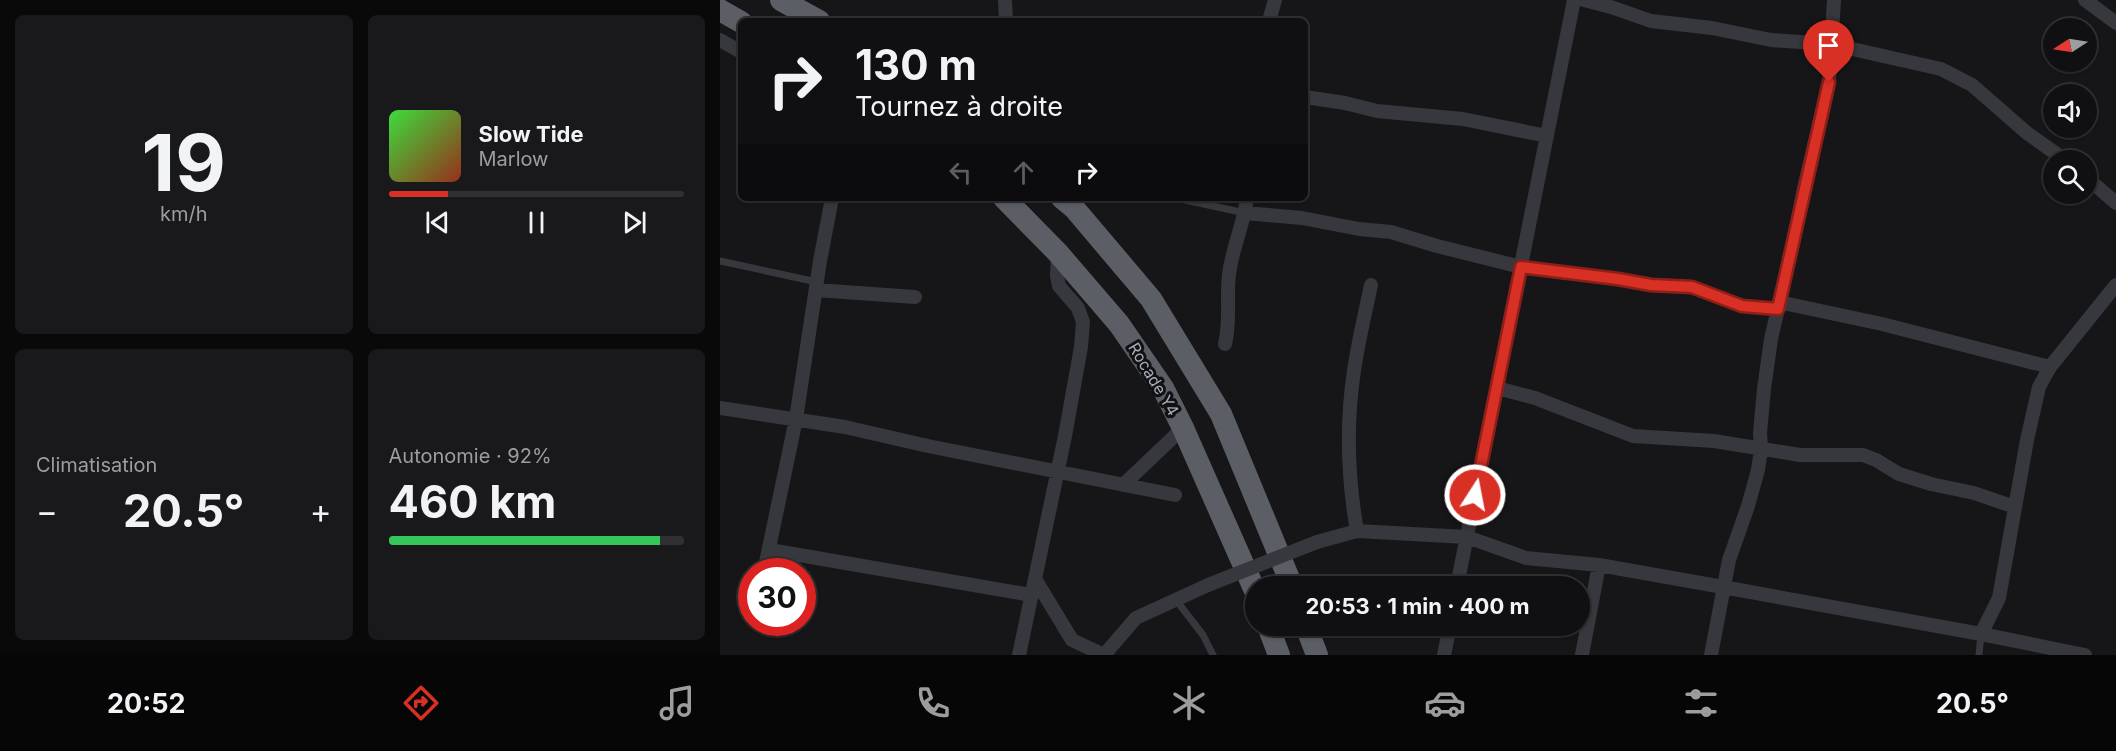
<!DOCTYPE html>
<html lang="fr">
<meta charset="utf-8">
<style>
:root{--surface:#101012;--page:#19191b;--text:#f1f3f6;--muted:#9c9d9f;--line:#303032;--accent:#d93025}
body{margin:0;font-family:Inter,sans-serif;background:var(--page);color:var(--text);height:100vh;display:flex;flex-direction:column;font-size:22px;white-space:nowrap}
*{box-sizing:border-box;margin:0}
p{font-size:20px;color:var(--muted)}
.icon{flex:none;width:33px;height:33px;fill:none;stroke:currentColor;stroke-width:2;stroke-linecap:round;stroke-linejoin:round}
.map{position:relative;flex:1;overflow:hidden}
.details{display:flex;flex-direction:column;gap:15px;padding:15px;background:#09090a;width:720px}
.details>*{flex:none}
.hud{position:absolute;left:18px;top:18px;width:570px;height:183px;border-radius:9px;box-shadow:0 2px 4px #0004,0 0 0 2px var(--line);background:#101012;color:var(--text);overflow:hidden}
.needle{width:39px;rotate:258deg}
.fabs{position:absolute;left:1323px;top:18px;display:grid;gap:12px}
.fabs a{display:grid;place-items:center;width:54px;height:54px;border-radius:50%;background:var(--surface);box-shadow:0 2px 4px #0004,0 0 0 2px var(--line);font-size:30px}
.speed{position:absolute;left:18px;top:558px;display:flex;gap:12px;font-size:30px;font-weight:700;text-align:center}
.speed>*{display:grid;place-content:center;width:78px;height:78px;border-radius:50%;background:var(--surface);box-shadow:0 2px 4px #0004,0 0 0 2px var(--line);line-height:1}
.speed .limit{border:9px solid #d22;background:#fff;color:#111}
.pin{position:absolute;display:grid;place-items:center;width:51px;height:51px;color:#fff;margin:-62px -26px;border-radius:50% 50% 50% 0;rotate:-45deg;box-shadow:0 0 6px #0007}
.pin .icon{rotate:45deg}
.me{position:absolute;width:66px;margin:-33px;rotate:11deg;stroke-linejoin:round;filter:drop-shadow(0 0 4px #0008)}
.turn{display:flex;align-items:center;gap:21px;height:126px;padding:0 18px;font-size:27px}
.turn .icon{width:78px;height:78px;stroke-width:2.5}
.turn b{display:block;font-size:42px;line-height:51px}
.lanes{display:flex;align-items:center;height:57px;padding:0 18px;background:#0003;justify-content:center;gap:30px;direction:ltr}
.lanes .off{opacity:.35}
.big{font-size:45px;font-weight:700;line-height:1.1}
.details .tile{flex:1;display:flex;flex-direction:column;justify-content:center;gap:9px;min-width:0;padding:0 21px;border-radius:9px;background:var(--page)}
.details .dial{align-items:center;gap:0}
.dial b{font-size:78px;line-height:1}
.song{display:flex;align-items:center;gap:18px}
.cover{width:72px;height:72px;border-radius:9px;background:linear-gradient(135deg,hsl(120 70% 55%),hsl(10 70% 35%))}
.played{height:6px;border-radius:3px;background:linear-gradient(90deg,var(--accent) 20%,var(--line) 20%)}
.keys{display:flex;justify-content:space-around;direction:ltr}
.heat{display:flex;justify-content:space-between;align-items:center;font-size:33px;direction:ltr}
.charge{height:9px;border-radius:4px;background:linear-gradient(90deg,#34c759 92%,var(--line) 0)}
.details .tiles{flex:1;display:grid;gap:15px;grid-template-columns:repeat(2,1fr)}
.trip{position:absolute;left:525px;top:576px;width:345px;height:60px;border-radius:30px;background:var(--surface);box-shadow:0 2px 4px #0004,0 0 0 2px var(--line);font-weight:700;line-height:60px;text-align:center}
.tab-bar{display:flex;height:96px;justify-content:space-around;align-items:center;background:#060607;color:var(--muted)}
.tab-bar .icon{width:42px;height:42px}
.tab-bar .current{color:var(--accent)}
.tab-bar b{font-size:27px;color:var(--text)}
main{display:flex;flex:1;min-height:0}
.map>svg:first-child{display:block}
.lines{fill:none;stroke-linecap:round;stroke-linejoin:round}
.service{stroke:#37383d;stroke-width:7}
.minor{stroke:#37383d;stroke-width:14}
.trunk{stroke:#5b5e65;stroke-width:22}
.minor-bridge{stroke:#37383d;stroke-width:14}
.route-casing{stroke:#8d1f18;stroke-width:15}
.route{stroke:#d93025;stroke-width:10}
.labels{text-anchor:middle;stroke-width:6;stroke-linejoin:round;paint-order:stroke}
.street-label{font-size:16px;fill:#a8adb8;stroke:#111113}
</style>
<main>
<section class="details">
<div class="tiles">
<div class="tile dial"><b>19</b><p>km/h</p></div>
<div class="tile">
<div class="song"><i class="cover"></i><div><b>Slow Tide</b><p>Marlow</p></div></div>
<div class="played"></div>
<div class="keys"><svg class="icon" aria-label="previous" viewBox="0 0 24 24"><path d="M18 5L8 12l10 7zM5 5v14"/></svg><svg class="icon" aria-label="pause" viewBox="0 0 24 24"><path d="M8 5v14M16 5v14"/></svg><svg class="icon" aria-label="next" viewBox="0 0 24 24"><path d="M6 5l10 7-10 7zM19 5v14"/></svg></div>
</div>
<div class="tile"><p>Climatisation</p>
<div class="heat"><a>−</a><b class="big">20.5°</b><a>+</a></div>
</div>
<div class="tile"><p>Autonomie · 92%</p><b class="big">460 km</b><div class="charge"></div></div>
</div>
</section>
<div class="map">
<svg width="1396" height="655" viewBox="0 0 1396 655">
<rect width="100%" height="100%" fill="#161618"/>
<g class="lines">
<path class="service" d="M456,198L525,213
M0,261L97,282
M456,600L483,635L493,655
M1259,655L1261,634"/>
<path class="minor" d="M285,0L286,21
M864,0L891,7L931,21L992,28L1051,40L1110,44L1221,69L1252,85L1307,133L1345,160
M1365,0L1396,23
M549,21L555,0
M0,40L21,52
M585,97L625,103L657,111L743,119L827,136
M1366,177L1396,203
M525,213L582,218L639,229L671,232L717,246L801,267L898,279L931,285L972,287L1022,306L1058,309
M96,290L195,297
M1059,302L1162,324L1330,367
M505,344C511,319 506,299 509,275C512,248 524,224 527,198
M777,388L815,398L913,436L994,441L1080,455H1143L1156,460L1179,474L1211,484L1254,493L1295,507
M0,408L125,427L208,446L455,495
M403,485L463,428
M637,531C628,479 626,423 634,371C638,342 645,314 651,285
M597,542L637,531L747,537L806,558L879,565L1003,587L1261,634L1365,655
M50,550L311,595
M44,572L76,419L100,261L112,198
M315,579L352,640L384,655L416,618L488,585
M737,586L854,0
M1261,634L1279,598L1307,440L1319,387L1330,367L1396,285
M299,655L345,436L361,347L363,322L358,308L339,286L337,276L338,253
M724,655L730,626
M862,655L879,565
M991,655L1009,560L1028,506L1038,470L1041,449L1040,433L1044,389L1051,339L1074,239L1084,188L1109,82L1114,0"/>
<path class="trunk" d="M61,0L99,21
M0,10L21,22
M284,198L338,253L399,324L443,388L463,428L536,593
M342,198L354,208L431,299L501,414L572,586
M548,626L559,655
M586,626L597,655"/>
<path class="minor-bridge" d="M488,585L597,542"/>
</g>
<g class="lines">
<g class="route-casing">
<path id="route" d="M755,495L801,267L898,279L931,285L972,287L1022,306L1058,309L1109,82"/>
</g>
<use href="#route" class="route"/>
</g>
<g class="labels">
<g class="street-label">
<text transform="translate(434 379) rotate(59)" y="6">Rocade Y4</text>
</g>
</g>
</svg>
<div class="fabs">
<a><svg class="needle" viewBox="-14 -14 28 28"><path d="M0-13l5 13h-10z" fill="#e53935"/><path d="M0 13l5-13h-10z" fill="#9c9d9f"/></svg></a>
<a><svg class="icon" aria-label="sound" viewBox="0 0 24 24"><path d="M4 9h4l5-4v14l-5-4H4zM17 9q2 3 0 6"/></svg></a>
<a><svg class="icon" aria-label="search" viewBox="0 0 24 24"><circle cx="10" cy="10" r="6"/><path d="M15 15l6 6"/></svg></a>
</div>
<div class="speed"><div class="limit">30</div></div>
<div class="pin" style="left:1109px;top:82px;background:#d93025"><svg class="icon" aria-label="arrive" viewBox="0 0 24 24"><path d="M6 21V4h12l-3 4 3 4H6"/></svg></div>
<svg class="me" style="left:755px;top:495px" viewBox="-20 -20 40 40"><circle r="17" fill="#d93025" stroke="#fff" stroke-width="3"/><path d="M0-11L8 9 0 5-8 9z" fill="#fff"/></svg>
<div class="trip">20:53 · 1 min · 400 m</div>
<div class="hud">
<div class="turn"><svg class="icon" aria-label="right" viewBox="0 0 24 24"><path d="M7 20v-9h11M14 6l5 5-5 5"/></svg><div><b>130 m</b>Tournez à droite</div></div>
<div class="lanes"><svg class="icon off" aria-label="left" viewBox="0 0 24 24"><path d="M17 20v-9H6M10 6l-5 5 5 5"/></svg><svg class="icon off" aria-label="ahead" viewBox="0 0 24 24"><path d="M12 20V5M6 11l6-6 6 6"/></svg><svg class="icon" aria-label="right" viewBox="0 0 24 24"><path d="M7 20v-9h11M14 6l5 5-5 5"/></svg></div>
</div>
</div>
</main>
<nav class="tab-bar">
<b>20:52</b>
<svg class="icon current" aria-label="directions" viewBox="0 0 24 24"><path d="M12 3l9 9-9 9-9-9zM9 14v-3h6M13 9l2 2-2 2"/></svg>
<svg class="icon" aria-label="music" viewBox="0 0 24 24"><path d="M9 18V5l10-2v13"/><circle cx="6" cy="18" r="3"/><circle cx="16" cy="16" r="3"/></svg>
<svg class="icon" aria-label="phone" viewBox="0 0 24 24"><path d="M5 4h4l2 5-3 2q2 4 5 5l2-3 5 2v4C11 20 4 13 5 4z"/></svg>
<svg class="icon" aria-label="climate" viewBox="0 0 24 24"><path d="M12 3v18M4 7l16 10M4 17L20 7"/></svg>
<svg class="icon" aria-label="car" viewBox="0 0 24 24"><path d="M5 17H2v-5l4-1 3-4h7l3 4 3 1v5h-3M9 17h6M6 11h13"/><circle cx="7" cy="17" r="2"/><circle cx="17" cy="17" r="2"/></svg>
<svg class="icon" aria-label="filters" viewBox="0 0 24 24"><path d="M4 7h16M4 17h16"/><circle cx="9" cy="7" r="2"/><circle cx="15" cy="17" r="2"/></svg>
<b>20.5°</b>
</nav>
